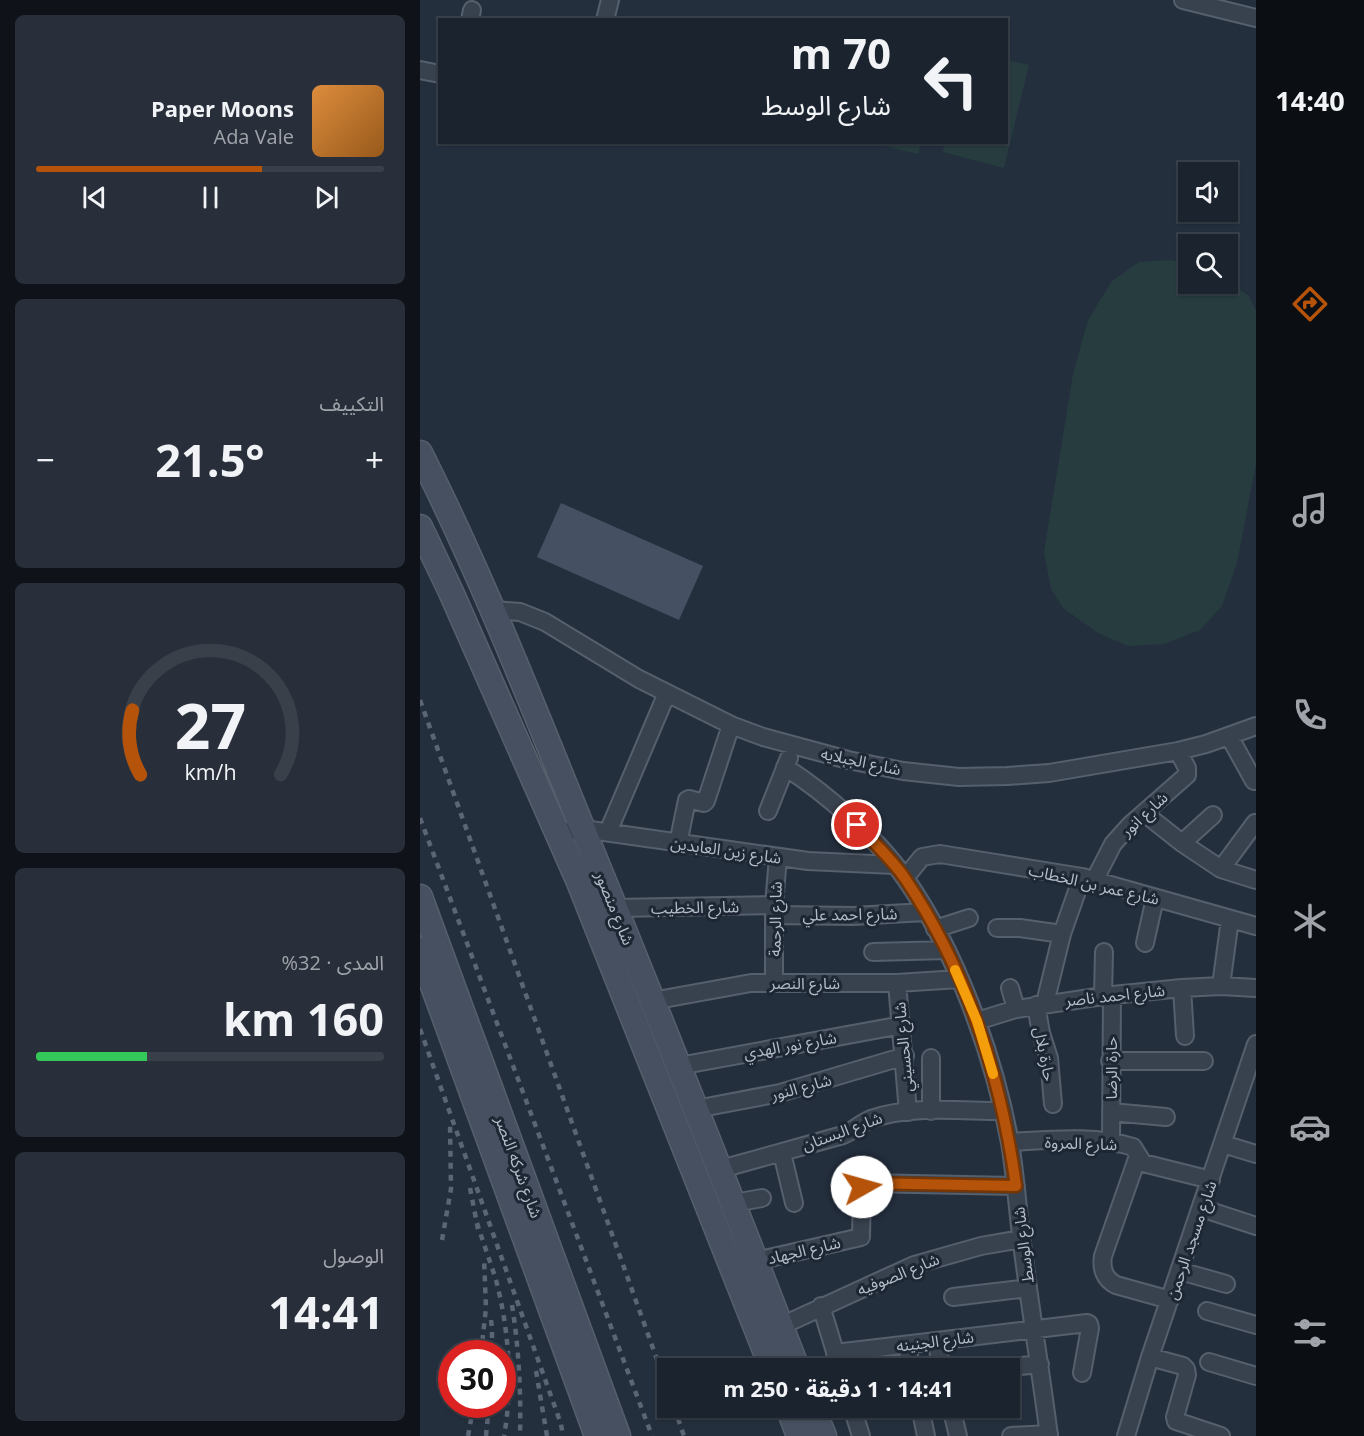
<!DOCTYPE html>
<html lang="ar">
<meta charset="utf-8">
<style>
:root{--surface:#1b232e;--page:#282f3a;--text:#f1f3f6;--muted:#a0a4aa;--line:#39404a;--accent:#b45309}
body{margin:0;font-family:"Open Sans","Noto Sans Arabic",sans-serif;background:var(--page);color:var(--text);direction:rtl;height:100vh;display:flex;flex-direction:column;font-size:22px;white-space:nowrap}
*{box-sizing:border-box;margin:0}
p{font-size:20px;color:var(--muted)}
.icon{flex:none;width:33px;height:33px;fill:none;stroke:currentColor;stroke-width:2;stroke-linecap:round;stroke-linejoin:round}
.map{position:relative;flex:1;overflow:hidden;direction:ltr}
.sheet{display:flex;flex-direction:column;gap:15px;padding:15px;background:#0f1319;width:420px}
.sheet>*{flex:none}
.top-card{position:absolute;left:18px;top:18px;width:570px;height:126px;border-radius:0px;box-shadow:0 2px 4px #0004,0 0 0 2px var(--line);direction:rtl;background:#1b232e;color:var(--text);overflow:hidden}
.tools{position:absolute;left:758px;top:162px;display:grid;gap:12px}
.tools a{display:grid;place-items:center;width:60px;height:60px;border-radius:0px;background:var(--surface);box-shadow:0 2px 4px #0004,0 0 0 2px var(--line);font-size:30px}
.speed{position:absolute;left:18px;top:1340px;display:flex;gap:12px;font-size:30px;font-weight:700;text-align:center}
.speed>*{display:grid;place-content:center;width:78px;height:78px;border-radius:50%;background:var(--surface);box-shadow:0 2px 4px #0004,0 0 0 2px var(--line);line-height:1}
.speed .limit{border:9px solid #d22;background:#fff;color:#111}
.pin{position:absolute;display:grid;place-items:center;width:51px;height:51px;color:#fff;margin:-26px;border:3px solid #fff;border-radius:50%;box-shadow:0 2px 6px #0007}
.me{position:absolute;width:66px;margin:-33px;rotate:83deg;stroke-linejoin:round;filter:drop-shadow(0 0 4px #0008)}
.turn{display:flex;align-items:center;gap:21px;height:126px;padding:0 18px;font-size:27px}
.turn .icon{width:78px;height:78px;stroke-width:2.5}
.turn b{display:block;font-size:42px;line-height:51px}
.big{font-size:45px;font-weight:700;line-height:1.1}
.sheet .tile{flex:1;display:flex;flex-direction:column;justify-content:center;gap:9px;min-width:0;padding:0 21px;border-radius:9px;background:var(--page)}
.sheet .dial{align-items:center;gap:0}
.dial svg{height:156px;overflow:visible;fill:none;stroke:var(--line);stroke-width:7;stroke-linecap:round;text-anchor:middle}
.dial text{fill:var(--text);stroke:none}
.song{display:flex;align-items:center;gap:18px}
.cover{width:72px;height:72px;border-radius:9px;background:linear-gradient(135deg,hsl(30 70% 55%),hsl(30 70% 35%))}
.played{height:6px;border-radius:3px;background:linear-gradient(90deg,var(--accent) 65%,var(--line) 65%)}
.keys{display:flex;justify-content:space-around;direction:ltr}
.heat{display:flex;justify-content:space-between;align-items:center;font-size:33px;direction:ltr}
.charge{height:9px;border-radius:4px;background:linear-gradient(90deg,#34c759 32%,var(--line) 0)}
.trip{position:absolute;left:237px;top:1358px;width:363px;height:60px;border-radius:0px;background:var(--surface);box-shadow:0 2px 4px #0004,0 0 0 2px var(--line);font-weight:700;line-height:60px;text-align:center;direction:rtl}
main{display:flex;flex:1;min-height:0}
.dock{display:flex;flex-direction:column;width:108px;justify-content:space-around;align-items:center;background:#0b0e12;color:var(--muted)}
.dock .icon{width:42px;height:42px}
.dock .current{color:var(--accent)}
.dock b{font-size:27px;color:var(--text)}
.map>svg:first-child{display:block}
.green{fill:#263c3f}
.building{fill:#455162}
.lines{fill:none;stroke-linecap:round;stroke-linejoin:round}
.street-casing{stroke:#565f6c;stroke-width:20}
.secondary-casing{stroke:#565f6c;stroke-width:27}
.street{stroke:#38414e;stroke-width:16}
.secondary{stroke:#465061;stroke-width:24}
.rail{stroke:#5a6575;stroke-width:4.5;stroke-dasharray:6 6;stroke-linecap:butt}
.route-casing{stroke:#753606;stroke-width:15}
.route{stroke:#b45309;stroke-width:10}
.slow{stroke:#f59e0b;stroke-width:10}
.labels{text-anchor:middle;stroke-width:6;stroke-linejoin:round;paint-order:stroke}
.street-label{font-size:16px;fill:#b4bcc9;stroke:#1d2633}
</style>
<main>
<nav class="dock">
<b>14:40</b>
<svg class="icon current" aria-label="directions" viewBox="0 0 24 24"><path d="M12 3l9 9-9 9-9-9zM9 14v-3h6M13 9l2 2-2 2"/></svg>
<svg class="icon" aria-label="music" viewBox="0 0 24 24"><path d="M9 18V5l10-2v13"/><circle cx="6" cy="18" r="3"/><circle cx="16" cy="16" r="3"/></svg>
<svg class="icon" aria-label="phone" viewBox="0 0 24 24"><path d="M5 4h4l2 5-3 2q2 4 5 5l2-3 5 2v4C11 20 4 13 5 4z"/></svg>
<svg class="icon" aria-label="climate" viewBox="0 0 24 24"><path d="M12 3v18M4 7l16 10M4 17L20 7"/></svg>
<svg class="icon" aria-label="car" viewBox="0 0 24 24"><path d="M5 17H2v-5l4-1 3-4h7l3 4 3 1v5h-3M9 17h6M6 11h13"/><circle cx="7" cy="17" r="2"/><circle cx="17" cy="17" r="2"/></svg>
<svg class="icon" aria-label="filters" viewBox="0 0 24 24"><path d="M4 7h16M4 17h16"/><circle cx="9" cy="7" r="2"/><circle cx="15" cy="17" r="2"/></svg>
</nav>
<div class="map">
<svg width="836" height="1436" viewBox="0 0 836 1436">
<rect width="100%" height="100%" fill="#242f3e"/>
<path class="green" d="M587,60L609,65L584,168L523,152L525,143L586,142Z
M452,143H501L498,154Z
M751,260L768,264V284H807V281L829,296L836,311V463L817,563L802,606L780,630L744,644L708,646L678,633L643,608L631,589L624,552L653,374L668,320L692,281L719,262Z"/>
<path class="building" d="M141,503L283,566L259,620L117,557Z"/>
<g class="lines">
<g class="street-casing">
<path id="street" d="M763,0L836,18
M50,20L52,10
M185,20L190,0
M0,70L20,74
M72,610L100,612L125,622L219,679L311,725L343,737L428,760L483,771L539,777L587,776L629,773L758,751L786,744L836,726
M809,736L834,781
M365,767C406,793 457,838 485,878C536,951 574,1055 590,1143C596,1179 598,1215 603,1251C611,1313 621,1374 629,1436
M348,811L369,758
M724,813L762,843L801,869L836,880
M188,832L247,693
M138,833L163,829L388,861L474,865
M762,843L793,815
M258,844L267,800L269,799L284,803L286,801L311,725
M801,869L835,823
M485,878L502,857L520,854L662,877L836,926
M674,881L693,844L710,825L767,775V768L758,751
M196,908L354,905
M354,915L433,916L506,912
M577,928H600L642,934
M515,929L549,918
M725,943L735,898
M453,952L527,950
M354,982V905L358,857
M477,983L488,1112
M801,986L810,919
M590,988L596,1009
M762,988L765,1036
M683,996L684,952
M232,1001L331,983H477L539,979
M625,1003L642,934L662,877
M616,1005L621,1033L629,1058L633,1104
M557,1021L596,1009L683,996L762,988L801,986L836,988
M511,1058V1111
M690,1061H784
M259,1066L482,1025
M276,1109L360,1093L485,1056
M691,1112L746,1117
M691,1141L692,996
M590,1142C630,1140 674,1135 713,1147L723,1163L791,1180
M803,1144L836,1154
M362,1153L374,1203
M718,1156L683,1256C681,1268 684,1279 696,1285L750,1300
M301,1169L423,1135C433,1131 441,1123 451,1119C490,1105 541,1111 582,1111
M314,1203L342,1198
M781,1208L836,1226
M336,1261L441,1237L442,1187L444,1183L596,1186
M760,1271L806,1284
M533,1297L608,1288
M401,1306L420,1368
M787,1311L836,1325
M361,1326L494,1265L561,1246L601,1239
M516,1341L522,1368
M487,1345L491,1368
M415,1353L667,1323L669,1324L670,1328L662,1373
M730,1357L763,1366L766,1369L767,1375L755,1417L756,1421L801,1436
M789,1362L836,1376
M582,1368L620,1364
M432,1407L441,1436
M500,1407L506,1436
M531,1407L538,1436
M591,1436L629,1434
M706,1436L730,1357L836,1044"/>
</g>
<g class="secondary-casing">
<path id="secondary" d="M0,453C62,576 112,704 164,832C237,1010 308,1189 377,1368
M0,527L31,592L159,882L352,1368
M0,897L198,1436
M0,950L177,1436
M368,1407L379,1436
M392,1407L404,1436"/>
</g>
<use href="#street" class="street"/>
<use href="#secondary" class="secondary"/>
<path class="rail" d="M0,700L248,1390
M0,818L232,1436
M0,1029L141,1424L143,1436
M50,1188L58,1229
M57,1223C63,1242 70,1261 76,1280C89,1329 93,1386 84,1436
M22,1240L31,1189L30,1124
M92,1305C99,1349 101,1392 100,1436
M71,1320L72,1329V1353
M61,1353L66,1308L64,1258
M116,1371L127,1436
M254,1407L264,1436
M48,1436L54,1404
M66,1436L69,1404"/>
</g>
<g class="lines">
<g class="route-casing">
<path id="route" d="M437,825C454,843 473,860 486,880C547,971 581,1078 596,1186L444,1183L442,1187"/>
</g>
<use href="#route" class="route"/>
<path class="slow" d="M535,970L557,1021L573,1074"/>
</g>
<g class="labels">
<g class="street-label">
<text transform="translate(441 761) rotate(12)" y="6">شارع الجبلايه</text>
<text transform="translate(724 814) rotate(-43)" y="6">شارع انور</text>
<text transform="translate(306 850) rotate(8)" y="6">شارع زين العابدين</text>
<text transform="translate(674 884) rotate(13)" y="6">شارع عمر بن الخطاب</text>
<text transform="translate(275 907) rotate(-1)" y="6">شارع الخطيب</text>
<text transform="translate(195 908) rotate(68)" y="6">شارع منصور</text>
<text transform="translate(430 914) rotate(-1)" y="6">شارع احمد علي</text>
<text transform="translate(355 919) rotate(-89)" y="6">شارع الرحمة</text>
<text x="385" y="989">شارع النصر</text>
<text transform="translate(695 995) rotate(-6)" y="6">شارع احمد ناصر</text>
<text transform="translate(370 1045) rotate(-10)" y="6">شارع نور الهدي</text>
<text transform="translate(483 1047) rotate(-95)" y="6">شارع الحسيني</text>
<text transform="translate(625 1054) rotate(79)" y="6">حارة بلال</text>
<text transform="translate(691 1068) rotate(-90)" y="6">حارة الرضا</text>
<text transform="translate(381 1087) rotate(-15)" y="6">شارع النور</text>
<text transform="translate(422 1131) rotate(-20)" y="6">شارع البستان</text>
<text transform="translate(661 1143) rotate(2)" y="6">شارع المروة</text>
<text transform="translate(99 1167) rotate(70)" y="6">شارع شركه النصر</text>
<text transform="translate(771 1240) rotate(-71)" y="6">شارع مسجد الرحمن</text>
<text transform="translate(603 1245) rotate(-97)" y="6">شارع الوسط</text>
<text transform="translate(384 1250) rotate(-13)" y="6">شارع الجهاد</text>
<text transform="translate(478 1274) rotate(-22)" y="6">شارع الصوفيه</text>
<text transform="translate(515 1341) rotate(-7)" y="6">شارع الجنينه</text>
</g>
</g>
</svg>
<div class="tools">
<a><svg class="icon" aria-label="sound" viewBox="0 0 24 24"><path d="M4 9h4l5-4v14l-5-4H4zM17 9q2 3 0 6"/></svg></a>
<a><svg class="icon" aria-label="search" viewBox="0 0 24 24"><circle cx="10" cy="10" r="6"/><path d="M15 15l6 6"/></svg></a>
</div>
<div class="speed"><div class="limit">30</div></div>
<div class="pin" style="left:437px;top:825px;background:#d93025"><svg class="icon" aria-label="arrive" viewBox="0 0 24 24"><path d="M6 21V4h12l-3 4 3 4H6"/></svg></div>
<svg class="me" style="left:442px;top:1187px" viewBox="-20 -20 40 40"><circle r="19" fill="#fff"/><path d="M0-13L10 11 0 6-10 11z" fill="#b45309"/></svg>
<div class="trip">14:41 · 1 دقيقة · 250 m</div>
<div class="top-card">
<div class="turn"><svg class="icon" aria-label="left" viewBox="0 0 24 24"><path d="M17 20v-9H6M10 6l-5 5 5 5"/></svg><div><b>70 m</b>شارع الوسط</div></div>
</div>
</div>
<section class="sheet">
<div class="tile">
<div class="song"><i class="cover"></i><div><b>Paper Moons</b><p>Ada Vale</p></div></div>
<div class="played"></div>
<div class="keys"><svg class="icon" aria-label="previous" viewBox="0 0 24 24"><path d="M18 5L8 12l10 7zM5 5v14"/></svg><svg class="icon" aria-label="pause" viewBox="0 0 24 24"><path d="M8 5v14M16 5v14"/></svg><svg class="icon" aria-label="next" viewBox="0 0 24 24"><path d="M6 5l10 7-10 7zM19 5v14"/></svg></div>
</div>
<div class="tile"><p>التكييف</p>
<div class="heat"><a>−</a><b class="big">21.5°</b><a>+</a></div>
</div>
<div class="tile dial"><svg viewBox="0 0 100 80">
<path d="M14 69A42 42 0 1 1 86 69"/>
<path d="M14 69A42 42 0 0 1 10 36" stroke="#b45309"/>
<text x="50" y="56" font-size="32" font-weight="700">27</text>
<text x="50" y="72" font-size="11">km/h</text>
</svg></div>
<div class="tile"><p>المدى · 32%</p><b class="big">160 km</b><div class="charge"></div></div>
<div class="tile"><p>الوصول</p><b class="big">14:41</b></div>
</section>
</main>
